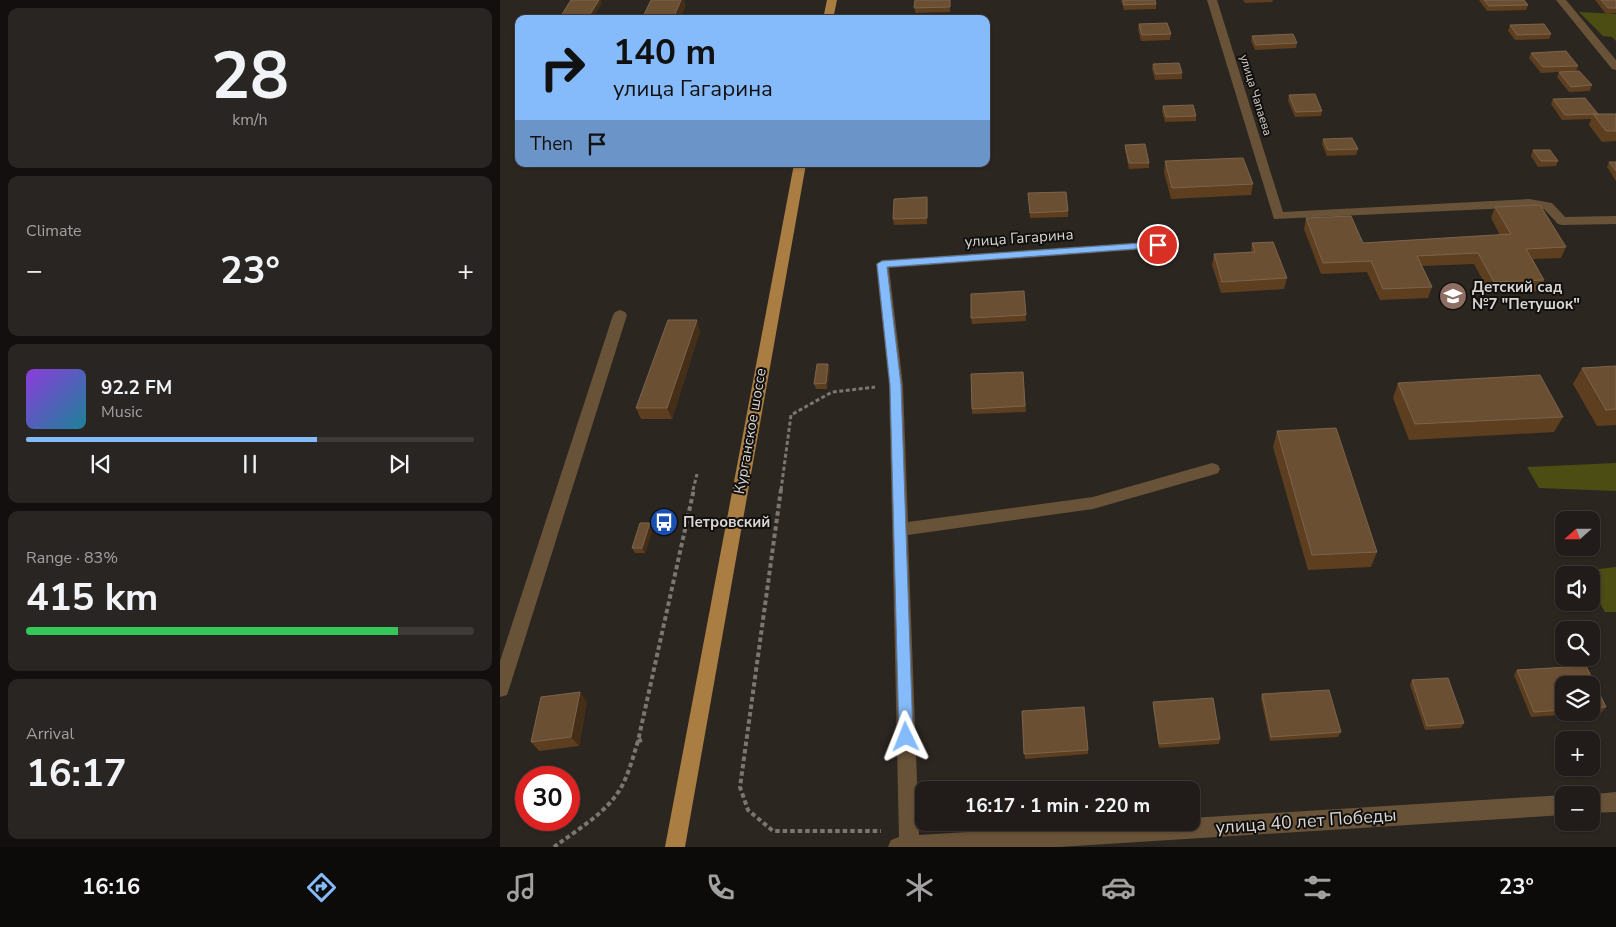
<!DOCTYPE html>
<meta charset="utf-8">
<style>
:root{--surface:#211c19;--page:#292522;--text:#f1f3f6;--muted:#a2a1a2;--line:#3e3a38;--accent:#86bbfb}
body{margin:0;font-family:"Nunito Sans",sans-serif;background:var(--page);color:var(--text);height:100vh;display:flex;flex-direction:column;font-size:19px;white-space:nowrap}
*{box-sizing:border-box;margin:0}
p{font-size:16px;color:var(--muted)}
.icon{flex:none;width:28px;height:28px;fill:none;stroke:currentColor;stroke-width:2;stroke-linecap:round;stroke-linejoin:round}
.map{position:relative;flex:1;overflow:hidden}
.drawer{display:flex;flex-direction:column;gap:8px;padding:8px;background:#120f0e;width:500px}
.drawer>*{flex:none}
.banner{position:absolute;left:15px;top:15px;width:475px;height:152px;border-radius:10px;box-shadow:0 1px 4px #0004,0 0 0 1px var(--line);background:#86bbfb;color:#111;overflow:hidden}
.needle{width:32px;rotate:249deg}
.controls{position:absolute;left:1055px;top:511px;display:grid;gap:10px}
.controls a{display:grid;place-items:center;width:45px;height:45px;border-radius:10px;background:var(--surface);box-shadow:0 1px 4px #0004,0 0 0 1px var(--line);font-size:25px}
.speed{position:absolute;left:15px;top:766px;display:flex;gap:10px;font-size:25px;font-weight:700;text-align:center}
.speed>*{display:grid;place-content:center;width:65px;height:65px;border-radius:50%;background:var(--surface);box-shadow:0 1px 4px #0004,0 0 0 1px var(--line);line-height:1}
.speed .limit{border:8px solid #d22;background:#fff;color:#111}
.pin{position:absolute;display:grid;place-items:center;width:42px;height:42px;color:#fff;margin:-21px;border:2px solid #fff;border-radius:50%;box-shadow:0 1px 5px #0007}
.me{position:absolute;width:55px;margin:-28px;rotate:358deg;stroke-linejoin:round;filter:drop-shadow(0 0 4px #0008)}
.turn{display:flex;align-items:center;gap:18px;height:105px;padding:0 15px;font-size:22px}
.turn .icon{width:65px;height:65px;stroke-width:2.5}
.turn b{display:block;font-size:35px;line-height:42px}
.then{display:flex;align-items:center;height:48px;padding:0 15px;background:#0003;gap:10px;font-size:19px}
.big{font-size:38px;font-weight:700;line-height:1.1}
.drawer .widget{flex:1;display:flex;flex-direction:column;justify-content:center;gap:8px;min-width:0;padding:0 18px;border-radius:10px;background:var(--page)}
.drawer .dial{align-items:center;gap:0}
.dial b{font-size:65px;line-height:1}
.song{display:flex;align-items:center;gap:15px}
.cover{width:60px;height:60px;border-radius:8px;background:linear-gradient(135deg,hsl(270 70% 55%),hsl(190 70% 35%))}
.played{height:5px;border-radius:2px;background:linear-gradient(90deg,var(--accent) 65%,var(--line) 65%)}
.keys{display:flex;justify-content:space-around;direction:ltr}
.heat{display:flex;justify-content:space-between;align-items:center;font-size:28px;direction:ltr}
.charge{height:8px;border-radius:4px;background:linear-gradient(90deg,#34c759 83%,var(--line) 0)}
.trip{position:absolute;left:415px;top:781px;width:285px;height:50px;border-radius:10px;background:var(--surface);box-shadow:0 1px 4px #0004,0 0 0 1px var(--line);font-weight:700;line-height:50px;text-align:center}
.tabs{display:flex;height:80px;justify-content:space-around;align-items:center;background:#0d0b0a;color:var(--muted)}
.tabs .icon{width:35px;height:35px}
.tabs .on{color:var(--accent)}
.tabs b{font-size:22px;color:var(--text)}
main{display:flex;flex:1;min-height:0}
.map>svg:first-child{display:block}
.green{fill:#4b4d13}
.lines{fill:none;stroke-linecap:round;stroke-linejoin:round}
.path-far1{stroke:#7b7672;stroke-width:3;stroke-dasharray:4 2.5;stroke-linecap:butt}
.path{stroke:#7b7672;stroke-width:4;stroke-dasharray:4.5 3;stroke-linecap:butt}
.minor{fill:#695338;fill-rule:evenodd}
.major{fill:#aa7d42;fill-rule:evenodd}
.wall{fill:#5d3e1f;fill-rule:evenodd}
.shaded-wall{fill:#442e18}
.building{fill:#6b4f33;stroke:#7c644c}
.route{fill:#86bbfb;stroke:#577aa3}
.labels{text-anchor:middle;stroke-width:4;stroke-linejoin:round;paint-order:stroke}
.far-street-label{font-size:12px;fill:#d9d5d2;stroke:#12100e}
.street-label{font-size:15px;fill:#d9d5d2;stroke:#12100e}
.poi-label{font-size:15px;font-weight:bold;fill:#d9d5d2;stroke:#12100e;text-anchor:start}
.near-street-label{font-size:18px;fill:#d9d5d2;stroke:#12100e}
</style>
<main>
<section class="drawer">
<div class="widget dial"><b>28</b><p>km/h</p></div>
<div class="widget"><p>Climate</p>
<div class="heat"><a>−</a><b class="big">23°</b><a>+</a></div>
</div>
<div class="widget">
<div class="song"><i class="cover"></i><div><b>92.2 FM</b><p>Music</p></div></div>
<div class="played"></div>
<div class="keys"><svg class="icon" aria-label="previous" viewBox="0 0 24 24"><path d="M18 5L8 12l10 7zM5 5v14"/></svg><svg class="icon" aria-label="pause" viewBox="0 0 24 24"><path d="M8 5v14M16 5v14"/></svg><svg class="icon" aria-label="next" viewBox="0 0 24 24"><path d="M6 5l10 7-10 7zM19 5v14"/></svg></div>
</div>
<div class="widget"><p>Range · 83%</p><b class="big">415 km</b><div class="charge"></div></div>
<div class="widget"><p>Arrival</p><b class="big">16:17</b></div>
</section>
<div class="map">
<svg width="1116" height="847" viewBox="0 0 1116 847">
<rect width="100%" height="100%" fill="#2c2621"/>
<path class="green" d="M1079,12L1116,14V41L1112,37L1103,36Z
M1116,463V491L1039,488L1027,467Z
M1116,567V612H1105L1091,588V575H1084L1082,571Z"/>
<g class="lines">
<path class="path-far1" d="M193,490L197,474
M281,490L291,415L332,392L375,387"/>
<path class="path" d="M281,489L240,787L248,810L273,831H381
M142,740L138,741L194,489
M54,847C74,832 98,818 114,798C127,782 132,760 138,741"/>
<path class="minor" d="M707,0H717L783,212L1029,199L1052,203L1065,217L1116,216V224L1062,225L1058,224L1044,209L1029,207L774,219Z
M1056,0H1066L1116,60V70L1112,69Z
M658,241L664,245L662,248L389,268L403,385L408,522L593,497L712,463L718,465L720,469L718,473L712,475L593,509L408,535L419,835L626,822H691V818L1064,795V815L559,847H388L391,840L399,837L389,385L376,264L382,260Z
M120,310L125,312L127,315L9,689L7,695L0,697V661L113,315L115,312Z
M1116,792V812L1091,813V795H1086Z"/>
<path class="major" d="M327,0H337L333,19H323Z
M294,164H306L185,847H165Z"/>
</g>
<path class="wall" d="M415,0H450V12L415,13Z
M621,0H655L656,4V9L624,10Z
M743,0H773L772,2L745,3Z
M979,0H1024L1028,5L1026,10L987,11Z
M1089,0H1116V13L1106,14L1095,0Z
M639,24L671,34L670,40L641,41L638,29Z
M1010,25L1051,34L1049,39L1015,40L1008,31Z
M752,36L797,43L796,48L755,50L751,41Z
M1031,53L1078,66L1076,71L1092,85L1090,91L1069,92L1057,77L1059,72L1072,71L1041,73L1029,58Z
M653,64L682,73V79L655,80L652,69Z
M789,95L822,111L821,116L795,117L788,101Z
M1053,99L1097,114H1116V141L1102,142L1089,125L1091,119L1062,120L1051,104Z
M663,106L696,116V121L665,122L662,111Z
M823,139L858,149L856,155L827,156L822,144Z
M625,145L649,163V168L629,169L625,150Z
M1033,150L1058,161L1056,166L1038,167L1031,156Z
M665,161L753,184L751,195L671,199L664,172Z
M1109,162H1116V181L1107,167Z
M528,193L568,211V217L530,218Z
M427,197V224L394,225L393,219Z
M995,207L1066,247L1061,258L1033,259L1044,280L1039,291L990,293L974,264L922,266L932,287L928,298L880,300L867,272L821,274L804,229L806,218L863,243L1000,235L991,218Z
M752,243L787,278L784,289L721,293L712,265L714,254L751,252Z
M524,291L526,321L472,324L471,318Z
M200,331L172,419H141L136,408Z
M1116,366V425L1097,426L1073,384L1082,368Z
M330,370L327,389H316L314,384Z
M523,372L526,412L472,414V409Z
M898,383L1063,417L1054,432L909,440L893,398Z
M777,431L877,552L871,567L808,570L773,447Z
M150,523L153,528L145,553H135L132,548Z
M1086,666L1106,707L1102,712L1031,717L1014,675L1017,670ZM1064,685H1091V712H1064Z
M912,680L964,723L961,728L925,730L910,685Z
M762,694L841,732L838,737L770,741L761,699Z
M87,702L79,746L39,751L31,742Z
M653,702L720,739L719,744L659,748L653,707Z
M522,711L588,750V754L525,759Z"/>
<path class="shaded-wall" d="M99,0H101L102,3L92,19H87Z
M181,0H184L186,6L180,19H173Z
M427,197L428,203L427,224Z
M197,320L200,331L172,419L167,408Z
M328,364L330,370L327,389L326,383Z
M150,523L153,528L145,553L142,548Z
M80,692L87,702L79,746L71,737Z"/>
<path class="building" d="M71,0H99L87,19H59Z
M151,0H181L173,19H142Z
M415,0H450V7L414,8Z
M623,0H655L656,4L624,5Z
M984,0H1024L1028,5L989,6Z
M1101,0H1116V8H1108Z
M667,23L671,34L642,35L639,24Z
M1044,24L1051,34L1017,35L1010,25Z
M793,34L797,43L756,45L752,36Z
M1066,51L1078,66L1043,67L1031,53Z
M679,63L682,73L656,74L653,64Z
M1079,71L1092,85L1071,87L1059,72Z
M815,94L822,111L796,112L789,95Z
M1085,98L1098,114L1065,115L1053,99Z
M693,105L696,116L666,117L663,106Z
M1093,114H1116V131H1106Z
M852,138L858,149L828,150L823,139Z
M645,144L649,163H629L625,145Z
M1033,150H1050L1058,161H1041Z
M743,158L753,184L672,188L665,161Z
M1109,162H1116V171Z
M566,192L568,211L530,213L528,193Z
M427,197V218L393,219L394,199Z
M1040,205L1066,247L1026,249L1044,280L994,282L978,253L917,256L932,287L883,289L871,261L823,263L806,218L851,216L863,243L1011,234L995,207Z
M773,242L787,278L722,282L714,254L755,252L752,243Z
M524,291L526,315L471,318V294Z
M168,320H197L167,408H136Z
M317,364H328L326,383L314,384Z
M1116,366V409L1106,410L1082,368Z
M523,372L525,406L472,409L471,374Z
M1040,375L1063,417L915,424L898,383Z
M836,428L877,552L812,555L777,431Z
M140,523H150L142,548H132Z
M1086,666L1106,707L1091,708V685H1064V710L1034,712L1017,670Z
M948,678L964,723L927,726L912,680Z
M829,690L841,732L771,737L762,694Z
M80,692L71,737L31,742L41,697Z
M713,698L720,739L659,744L653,702Z
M584,707L588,750L524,754L522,711Z"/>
<path class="route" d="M658,242H661V247L387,267L401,385L413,737L411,742L406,744L401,742L399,737L390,385L377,264L382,261Z"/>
<defs>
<g id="school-disc" transform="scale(1.4375)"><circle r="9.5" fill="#8d6e63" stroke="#12100e"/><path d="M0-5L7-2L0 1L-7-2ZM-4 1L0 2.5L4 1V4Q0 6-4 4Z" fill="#fff"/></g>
<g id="bus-disc" transform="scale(1.4375)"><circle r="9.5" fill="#1a4fb4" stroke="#12100e"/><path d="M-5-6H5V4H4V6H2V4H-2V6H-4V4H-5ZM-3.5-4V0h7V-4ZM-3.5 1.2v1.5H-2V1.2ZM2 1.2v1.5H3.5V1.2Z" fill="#fff"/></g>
</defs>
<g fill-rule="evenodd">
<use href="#school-disc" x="953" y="296"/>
<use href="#bus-disc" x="164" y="522"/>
</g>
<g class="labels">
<g class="far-street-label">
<text transform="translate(756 95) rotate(73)" y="4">улица Чапаева</text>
</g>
<g class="street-label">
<text transform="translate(519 238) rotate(-4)" y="5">улица Гагарина</text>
<text transform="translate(250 431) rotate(-80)" y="5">Курганское шоссе</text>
</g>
<g class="poi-label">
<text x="972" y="292">Детский сад<tspan x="972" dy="17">№7 "Петушок"</tspan></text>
<text x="183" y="527">Петровский</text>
</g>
<g class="near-street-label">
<text transform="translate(806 821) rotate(-4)" y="6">улица 40 лет Победы</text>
</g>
</g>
</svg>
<div class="controls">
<a><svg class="needle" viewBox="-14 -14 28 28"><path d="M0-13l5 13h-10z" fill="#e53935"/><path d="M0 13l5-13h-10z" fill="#a2a1a2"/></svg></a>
<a><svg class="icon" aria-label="sound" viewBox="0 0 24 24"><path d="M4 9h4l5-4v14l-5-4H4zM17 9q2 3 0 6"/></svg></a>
<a><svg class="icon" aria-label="search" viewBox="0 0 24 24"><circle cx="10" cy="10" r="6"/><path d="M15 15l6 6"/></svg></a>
<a><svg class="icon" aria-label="layers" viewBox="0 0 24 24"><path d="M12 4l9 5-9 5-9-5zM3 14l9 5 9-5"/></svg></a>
<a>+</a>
<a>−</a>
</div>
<div class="speed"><div class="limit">30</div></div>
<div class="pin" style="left:658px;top:245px;background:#d93025"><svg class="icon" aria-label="arrive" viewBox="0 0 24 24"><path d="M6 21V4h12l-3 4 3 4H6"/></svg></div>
<svg class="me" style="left:406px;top:737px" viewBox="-20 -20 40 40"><path d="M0-17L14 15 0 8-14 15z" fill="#86bbfb" stroke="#fff" stroke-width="4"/></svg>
<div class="trip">16:17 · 1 min · 220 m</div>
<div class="banner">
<div class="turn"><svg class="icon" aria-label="right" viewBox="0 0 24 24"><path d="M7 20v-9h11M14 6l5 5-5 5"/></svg><div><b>140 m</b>улица Гагарина</div></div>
<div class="then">Then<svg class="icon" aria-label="arrive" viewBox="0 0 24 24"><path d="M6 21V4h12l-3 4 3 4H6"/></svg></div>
</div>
</div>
</main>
<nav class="tabs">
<b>16:16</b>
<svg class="icon on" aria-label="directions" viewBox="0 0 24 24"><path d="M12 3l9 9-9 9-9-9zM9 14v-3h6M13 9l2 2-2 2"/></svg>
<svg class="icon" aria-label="music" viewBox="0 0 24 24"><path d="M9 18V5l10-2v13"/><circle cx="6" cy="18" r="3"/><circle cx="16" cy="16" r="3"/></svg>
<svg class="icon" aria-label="phone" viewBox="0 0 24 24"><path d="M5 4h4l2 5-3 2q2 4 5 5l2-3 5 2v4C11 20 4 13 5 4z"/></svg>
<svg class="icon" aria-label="climate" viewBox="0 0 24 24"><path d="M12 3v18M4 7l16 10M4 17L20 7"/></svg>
<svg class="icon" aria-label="car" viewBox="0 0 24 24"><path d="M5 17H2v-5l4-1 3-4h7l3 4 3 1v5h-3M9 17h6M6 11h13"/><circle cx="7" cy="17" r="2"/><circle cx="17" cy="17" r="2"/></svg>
<svg class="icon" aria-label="filters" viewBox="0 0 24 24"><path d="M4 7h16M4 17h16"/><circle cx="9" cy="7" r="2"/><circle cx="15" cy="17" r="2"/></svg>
<b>23°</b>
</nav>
